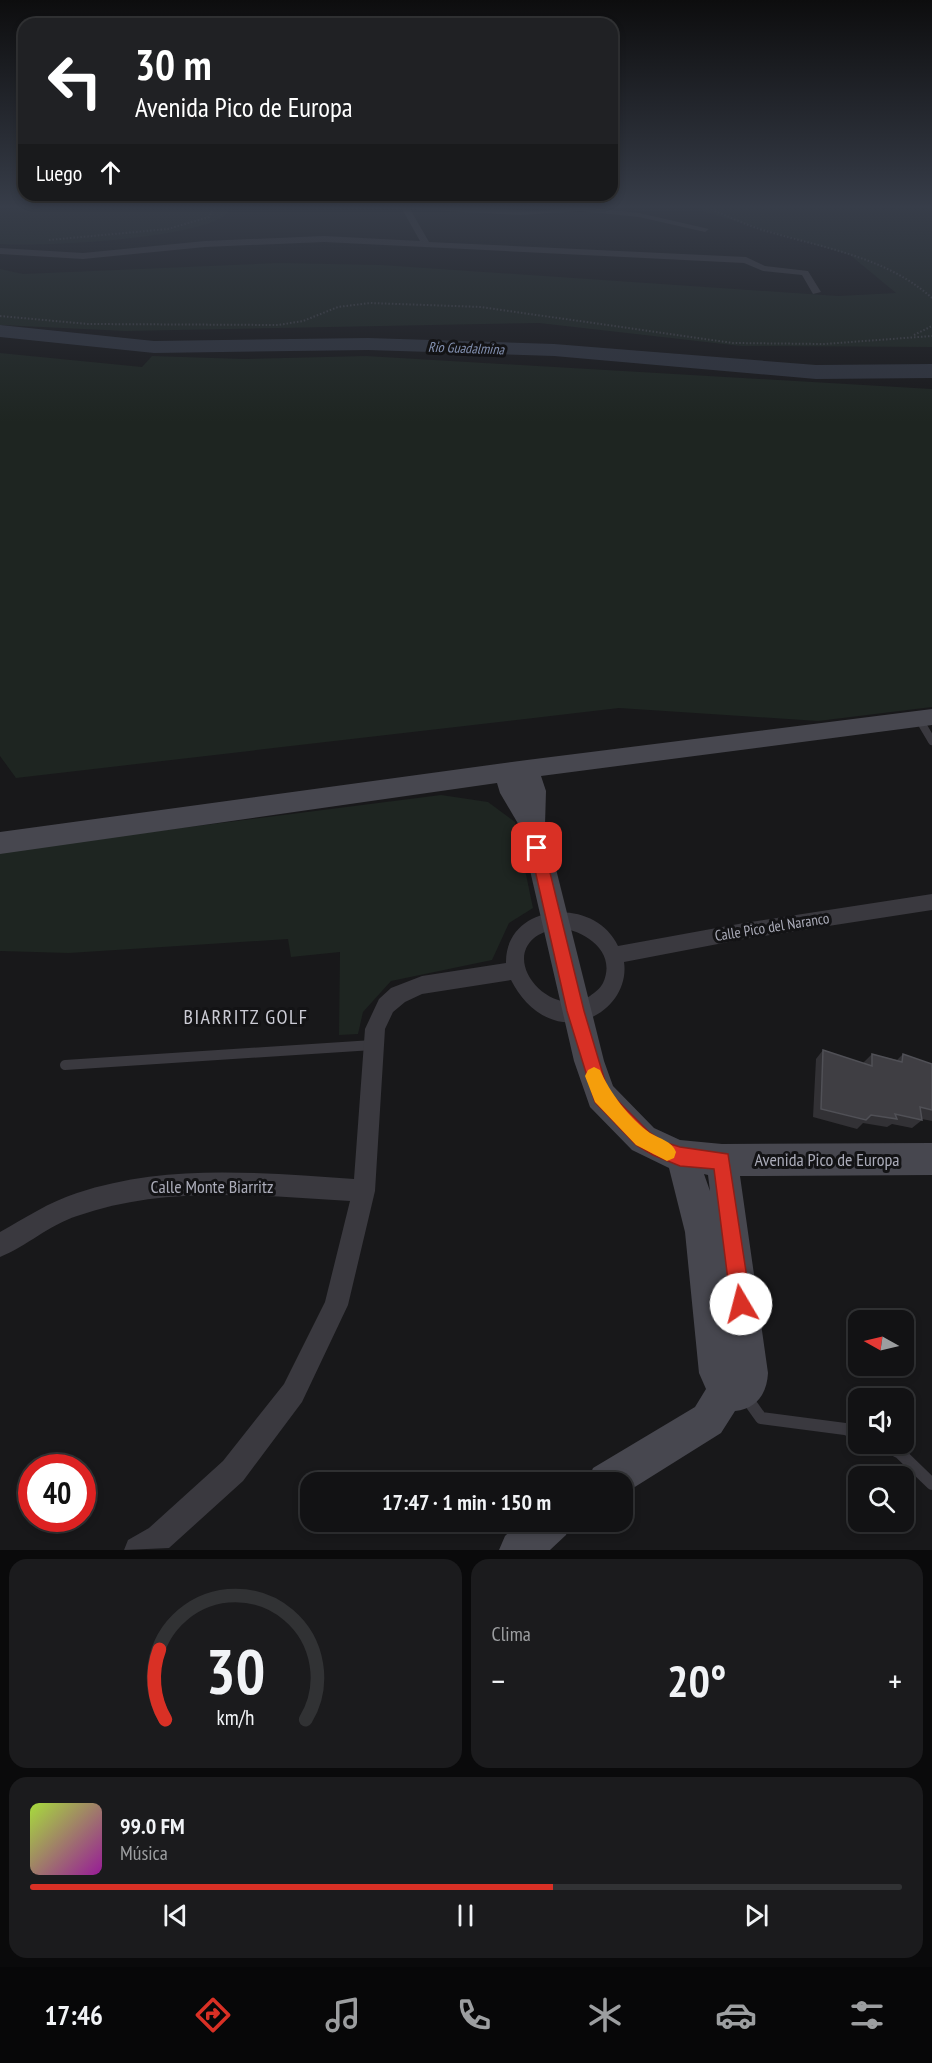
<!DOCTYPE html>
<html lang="es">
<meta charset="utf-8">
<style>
:root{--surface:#121214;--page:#1b1b1d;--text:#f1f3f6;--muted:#9c9ea0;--line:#313234;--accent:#d93025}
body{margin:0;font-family:"PT Sans Narrow",sans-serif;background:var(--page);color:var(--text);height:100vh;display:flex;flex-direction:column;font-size:22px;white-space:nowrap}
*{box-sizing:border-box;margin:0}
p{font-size:20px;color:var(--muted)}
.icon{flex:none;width:33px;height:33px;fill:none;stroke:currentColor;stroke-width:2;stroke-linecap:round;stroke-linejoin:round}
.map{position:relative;height:1550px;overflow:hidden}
.details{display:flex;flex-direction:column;gap:9px;padding:9px;background:#0a0a0b;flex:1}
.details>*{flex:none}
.top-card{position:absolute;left:18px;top:18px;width:600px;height:183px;border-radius:18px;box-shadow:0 3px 9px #0003,0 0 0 2px var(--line);background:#202124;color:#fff;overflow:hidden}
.needle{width:39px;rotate:278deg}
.tools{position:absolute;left:848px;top:1310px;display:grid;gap:12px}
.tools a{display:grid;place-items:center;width:66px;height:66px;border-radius:12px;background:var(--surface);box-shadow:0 3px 9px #0003,0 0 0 2px var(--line);font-size:30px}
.speed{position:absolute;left:18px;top:1454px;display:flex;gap:12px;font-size:30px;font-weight:700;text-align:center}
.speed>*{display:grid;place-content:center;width:78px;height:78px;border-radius:50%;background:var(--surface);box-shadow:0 3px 9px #0003,0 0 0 2px var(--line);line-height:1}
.speed .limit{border:9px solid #d22;background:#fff;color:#111}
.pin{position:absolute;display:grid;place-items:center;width:51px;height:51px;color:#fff;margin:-26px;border-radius:12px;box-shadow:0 3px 9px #0006}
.me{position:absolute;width:66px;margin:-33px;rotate:352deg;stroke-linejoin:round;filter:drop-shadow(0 0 4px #0008)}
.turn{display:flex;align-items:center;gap:21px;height:126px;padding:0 18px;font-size:27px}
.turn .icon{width:78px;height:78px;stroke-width:2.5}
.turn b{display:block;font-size:42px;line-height:51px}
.then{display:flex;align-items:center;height:57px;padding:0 18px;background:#0003;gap:12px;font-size:22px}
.big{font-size:45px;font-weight:700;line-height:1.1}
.details .tile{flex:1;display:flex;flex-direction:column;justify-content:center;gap:9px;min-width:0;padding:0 21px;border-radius:18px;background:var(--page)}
.details .dial{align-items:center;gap:0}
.dial svg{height:156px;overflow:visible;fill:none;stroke:var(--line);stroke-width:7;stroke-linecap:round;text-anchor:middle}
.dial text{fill:var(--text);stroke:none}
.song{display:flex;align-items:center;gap:18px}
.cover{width:72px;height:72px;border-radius:9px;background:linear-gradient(135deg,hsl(80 70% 55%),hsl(300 70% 35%))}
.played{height:6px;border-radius:3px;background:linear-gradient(90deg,var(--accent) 60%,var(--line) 60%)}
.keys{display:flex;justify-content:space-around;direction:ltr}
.heat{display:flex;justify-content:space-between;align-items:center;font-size:33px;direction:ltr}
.details .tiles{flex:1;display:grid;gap:9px;grid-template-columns:1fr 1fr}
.tile:last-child{grid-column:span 2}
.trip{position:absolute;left:300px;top:1472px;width:333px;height:60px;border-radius:18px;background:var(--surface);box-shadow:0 3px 9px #0003,0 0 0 2px var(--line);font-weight:700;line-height:60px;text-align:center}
.dock{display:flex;height:96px;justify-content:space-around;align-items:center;background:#070708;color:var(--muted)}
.dock .icon{width:42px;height:42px}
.dock .active{color:var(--accent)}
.dock b{font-size:27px;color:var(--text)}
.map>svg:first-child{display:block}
.green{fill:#1e2521}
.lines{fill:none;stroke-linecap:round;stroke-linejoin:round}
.river{fill:#2f333d;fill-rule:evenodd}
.path{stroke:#3f4046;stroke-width:2;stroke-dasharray:1.5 2;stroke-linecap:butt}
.lane-far2{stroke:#3a393f;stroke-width:8}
.lane-far1{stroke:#3a393f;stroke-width:10}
.lane{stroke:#3a393f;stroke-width:12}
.street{fill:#3a393f;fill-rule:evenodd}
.secondary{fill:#47474f;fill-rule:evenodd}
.wall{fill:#323135}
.building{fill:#3f3e43;stroke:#505056;stroke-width:1.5}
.route{fill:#d93025;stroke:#8d1f18;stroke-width:1.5}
.slow{fill:#f59e0b}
.labels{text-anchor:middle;stroke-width:6;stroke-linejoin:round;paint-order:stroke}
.far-water-label{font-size:14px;font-style:italic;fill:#8492b2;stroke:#131315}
.street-label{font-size:15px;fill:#abacb9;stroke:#131315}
.near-street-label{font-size:18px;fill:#abacb9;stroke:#131315}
.near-neighbourhood-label{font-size:20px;letter-spacing:1.5px;fill:#ccccd5;stroke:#131315}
</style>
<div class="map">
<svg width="932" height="1550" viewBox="0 0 932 1550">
<rect width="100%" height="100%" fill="#18181a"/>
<path class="green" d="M23,205H231C229,209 228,214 224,216C191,239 43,247 0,244V211Z
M694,205H839L893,209L889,205H932V347L741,346L539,323L125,331L0,325V269L23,274L279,263L381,265L838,296L896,293L850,255L705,212Z
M0,353L142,367L152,356L244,359L366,356L932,389V707L818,721L619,708L16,778L0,756Z
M441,795L488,802L515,822L533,908L509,923L492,960L391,981L363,1012L358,1034L339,1035L340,952L291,957L288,939L69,953L0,951V851Z"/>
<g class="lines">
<path class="river" d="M0,325L154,341L368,338L554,344L816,365L932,364V378L816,379L554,356L368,350L154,353L0,337Z"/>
<path class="path" d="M702,205C723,214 745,225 766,231C824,248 886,257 932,298
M49,240L168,229L209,217L215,205
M0,316L88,324L278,325L303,321L338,307L370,303L481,307L733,343L824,344L932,336
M914,335L932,326"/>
<path class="lane-far2" d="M919,719L932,741"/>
<path class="lane-far1" d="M65,1065L373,1045"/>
<path class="lane" d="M746,1397L761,1418L845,1429L858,1434
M880,1443L900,1453L932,1484"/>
<path class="street" d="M271,205H419L540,211L600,205L592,208L639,213L709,229L705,232L639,217L581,211L520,215L410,209L429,242L746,257L765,266L808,271L821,292L813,294L802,275L763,271L744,263L324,242L205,247L83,259L0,254V248L83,253L205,241L324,236L420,241L402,209L274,208Z
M932,894V910L744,939L624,962C629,996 597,1026 563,1022C539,1019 521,1000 511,980L422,994L405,1002L393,1012L385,1029L375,1191L348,1305L302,1402L243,1481L169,1548L124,1550L128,1540L149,1528L223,1461L284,1384L325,1302L350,1201C259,1196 165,1185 77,1216C49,1225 27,1246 0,1257V1232C25,1218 49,1202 77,1193C167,1163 261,1173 354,1179L365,1029L379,999L391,988L422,976L506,963C505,903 594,895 618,946L744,923ZM555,927C582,929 618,950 603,983C600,989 595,992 590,996C554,1020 502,965 534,938C540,933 548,931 555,927Z"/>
<path class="secondary" d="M932,709V725L541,776L546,791L545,825L604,1061L613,1086L654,1128L680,1140L722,1144L932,1143V1175L740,1176L768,1373C767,1393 757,1409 735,1411L721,1433L622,1495V1482H587L593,1468L695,1407L706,1389L699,1373L685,1232L669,1168L632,1150L590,1107L574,1061L520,827L500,793L497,783L0,854V832L527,760ZM704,1174L708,1175L710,1191Z
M521,1521H572L566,1535L550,1550H499L505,1536Z"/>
</g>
<path class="wall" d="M823,1050L863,1063L872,1054L897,1060L903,1054L932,1064V1121L922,1119V1120L912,1128L892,1124L887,1127L863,1123L857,1129L813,1117L816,1059Z"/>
<path class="building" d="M823,1050L872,1066V1054L902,1062L903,1054L932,1064V1110L920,1107L922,1120L895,1114L897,1119L871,1115L866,1120L821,1109Z"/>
<linearGradient id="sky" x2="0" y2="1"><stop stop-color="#0d0d0e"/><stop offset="0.49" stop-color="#373d49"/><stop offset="1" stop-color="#373d49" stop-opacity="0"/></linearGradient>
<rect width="932" height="422" fill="url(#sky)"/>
<path class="route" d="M537,842L544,848L584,1011L608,1091L649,1132L664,1142L680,1147L728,1154L751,1304L748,1311L741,1314L734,1311L731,1304L714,1169L680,1166L653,1155L636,1145L595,1102L567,1011L530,848Z"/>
<path class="slow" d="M594,1067L600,1070C610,1093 629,1118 650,1133C660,1139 672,1141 676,1152L674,1158L667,1161L636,1145L595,1102L585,1076L588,1070Z"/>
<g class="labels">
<g class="far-water-label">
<text transform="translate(466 348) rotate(2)" y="5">Rio Guadalmina</text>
</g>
<g class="street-label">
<text transform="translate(772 927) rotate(-9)" y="5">Calle Pico del Naranco</text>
</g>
<g class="near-street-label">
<text x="827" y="1166">Avenida Pico de Europa</text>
<text x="212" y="1193">Calle Monte Biarritz</text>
</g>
<g class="near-neighbourhood-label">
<text x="246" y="1024">BIARRITZ GOLF</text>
</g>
</g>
</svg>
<div class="tools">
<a><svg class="needle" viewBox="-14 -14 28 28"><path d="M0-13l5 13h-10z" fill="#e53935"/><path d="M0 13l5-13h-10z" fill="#9c9ea0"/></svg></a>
<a><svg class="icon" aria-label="sound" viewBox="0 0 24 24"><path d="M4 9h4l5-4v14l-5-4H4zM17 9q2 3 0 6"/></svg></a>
<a><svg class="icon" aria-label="search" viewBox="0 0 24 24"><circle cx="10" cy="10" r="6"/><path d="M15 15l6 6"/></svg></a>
</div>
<div class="speed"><div class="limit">40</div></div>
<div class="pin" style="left:537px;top:848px;background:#d93025"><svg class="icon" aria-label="arrive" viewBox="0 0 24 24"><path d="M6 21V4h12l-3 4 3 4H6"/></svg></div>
<svg class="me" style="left:741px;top:1304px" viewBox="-20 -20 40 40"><circle r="19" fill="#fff"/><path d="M0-13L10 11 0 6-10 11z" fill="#d93025"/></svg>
<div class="trip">17:47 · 1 min · 150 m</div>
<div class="top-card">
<div class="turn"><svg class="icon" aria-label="left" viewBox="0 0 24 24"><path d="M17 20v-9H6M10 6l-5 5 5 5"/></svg><div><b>30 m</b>Avenida Pico de Europa</div></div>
<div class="then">Luego<svg class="icon" aria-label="ahead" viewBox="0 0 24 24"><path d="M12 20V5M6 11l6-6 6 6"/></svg></div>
</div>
</div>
<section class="details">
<div class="tiles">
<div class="tile dial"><svg viewBox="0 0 100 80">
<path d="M14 69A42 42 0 1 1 86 69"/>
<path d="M14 69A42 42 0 0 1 11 33" stroke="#d93025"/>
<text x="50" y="56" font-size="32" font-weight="700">30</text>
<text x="50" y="72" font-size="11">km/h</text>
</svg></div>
<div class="tile"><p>Clima</p>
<div class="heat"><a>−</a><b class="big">20°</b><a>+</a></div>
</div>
<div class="tile">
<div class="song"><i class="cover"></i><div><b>99.0 FM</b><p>Música</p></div></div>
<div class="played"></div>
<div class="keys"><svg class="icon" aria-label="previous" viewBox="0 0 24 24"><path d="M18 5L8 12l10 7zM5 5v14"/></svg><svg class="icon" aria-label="pause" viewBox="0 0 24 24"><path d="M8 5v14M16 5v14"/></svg><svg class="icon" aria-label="next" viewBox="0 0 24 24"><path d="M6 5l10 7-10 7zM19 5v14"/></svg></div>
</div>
</div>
</section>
<nav class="dock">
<b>17:46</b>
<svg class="icon active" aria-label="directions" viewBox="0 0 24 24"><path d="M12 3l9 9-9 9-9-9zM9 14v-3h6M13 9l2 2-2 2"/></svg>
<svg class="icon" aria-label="music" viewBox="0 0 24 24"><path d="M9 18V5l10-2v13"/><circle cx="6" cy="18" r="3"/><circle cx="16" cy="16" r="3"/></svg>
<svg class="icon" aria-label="phone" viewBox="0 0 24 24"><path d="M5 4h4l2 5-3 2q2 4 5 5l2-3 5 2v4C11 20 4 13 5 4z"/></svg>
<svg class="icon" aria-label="climate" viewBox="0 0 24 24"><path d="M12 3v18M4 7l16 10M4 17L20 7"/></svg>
<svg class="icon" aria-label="car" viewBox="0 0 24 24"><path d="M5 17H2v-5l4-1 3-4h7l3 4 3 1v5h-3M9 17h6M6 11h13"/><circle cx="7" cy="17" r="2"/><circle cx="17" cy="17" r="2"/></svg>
<svg class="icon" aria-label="filters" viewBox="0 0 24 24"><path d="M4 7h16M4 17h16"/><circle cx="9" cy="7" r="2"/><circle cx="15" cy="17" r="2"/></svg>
</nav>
